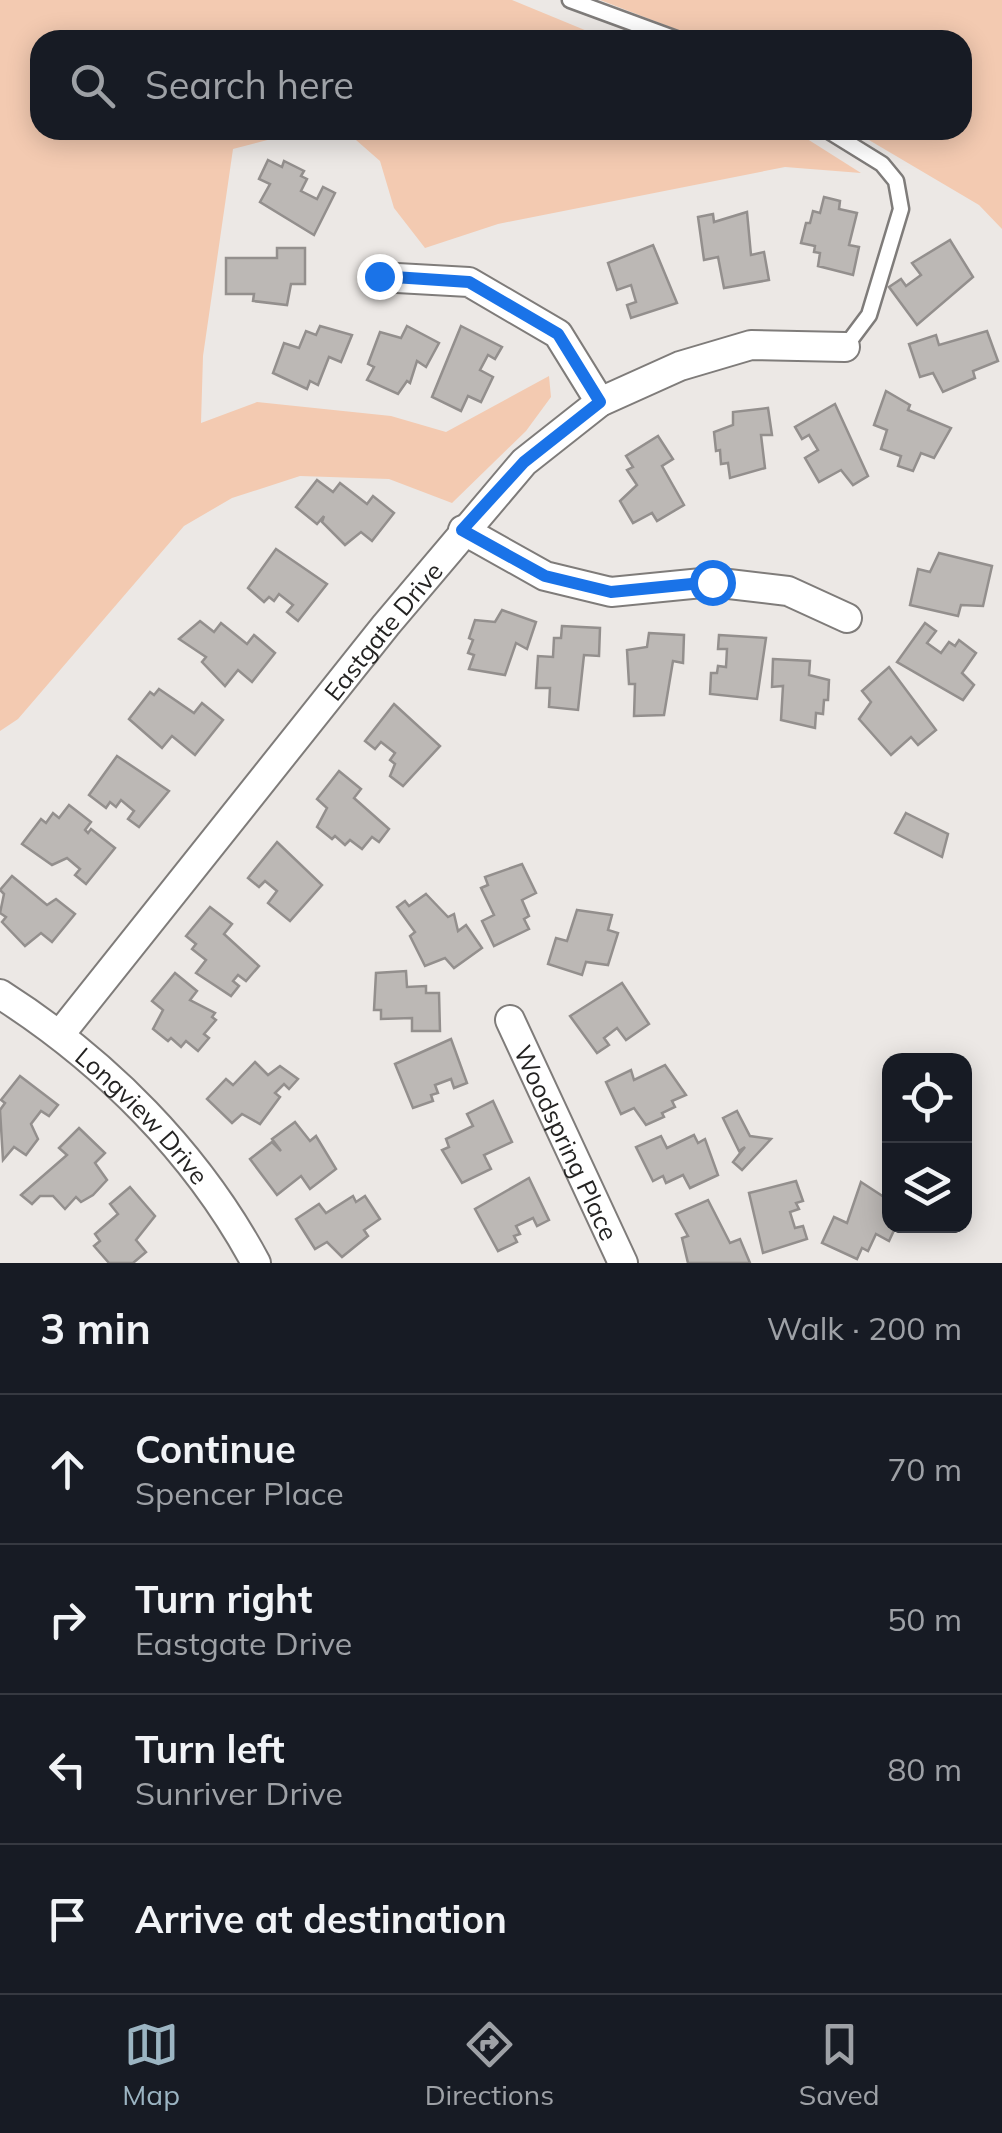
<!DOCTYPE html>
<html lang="en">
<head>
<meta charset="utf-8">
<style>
  :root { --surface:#171b24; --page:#20242c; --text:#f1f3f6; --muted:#9ea1a6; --line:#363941; --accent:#9bb4c2 }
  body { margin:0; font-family:Mulish,sans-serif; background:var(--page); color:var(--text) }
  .controls { position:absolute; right:30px; bottom:30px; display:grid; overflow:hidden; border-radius:20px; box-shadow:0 5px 25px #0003 }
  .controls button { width:90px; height:90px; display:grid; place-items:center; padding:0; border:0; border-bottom:2px solid var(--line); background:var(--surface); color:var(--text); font:50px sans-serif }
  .stop { position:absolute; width:30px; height:30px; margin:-22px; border:8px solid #1a73e8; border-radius:50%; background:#fff }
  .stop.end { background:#1a73e8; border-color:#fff; box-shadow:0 2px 10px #0008 }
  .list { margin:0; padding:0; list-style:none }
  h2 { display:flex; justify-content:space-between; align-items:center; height:130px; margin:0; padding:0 40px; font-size:42px }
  h2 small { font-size:32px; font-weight:400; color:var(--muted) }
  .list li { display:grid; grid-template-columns:65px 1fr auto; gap:30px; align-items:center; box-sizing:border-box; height:150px; padding:0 40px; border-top:2px solid var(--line) }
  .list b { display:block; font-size:38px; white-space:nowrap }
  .list p { margin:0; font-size:32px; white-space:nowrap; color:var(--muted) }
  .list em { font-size:32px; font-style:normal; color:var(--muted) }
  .icon { flex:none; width:55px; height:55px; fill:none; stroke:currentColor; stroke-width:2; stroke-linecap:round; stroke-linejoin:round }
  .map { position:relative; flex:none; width:1002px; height:1263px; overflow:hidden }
  .search { position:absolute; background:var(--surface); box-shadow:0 5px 25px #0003; left:30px; right:30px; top:30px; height:110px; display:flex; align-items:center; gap:25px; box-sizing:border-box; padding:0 35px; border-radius:30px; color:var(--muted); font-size:38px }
  .sheet { height:730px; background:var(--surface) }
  nav { display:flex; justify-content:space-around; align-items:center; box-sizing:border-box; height:140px; border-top:2px solid var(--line); background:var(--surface); font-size:28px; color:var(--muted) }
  nav a { display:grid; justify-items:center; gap:5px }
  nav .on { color:var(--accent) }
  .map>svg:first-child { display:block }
  .green { fill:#f3cab1 }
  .building { fill:#bcb8b5; stroke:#938f8d; stroke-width:2.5 }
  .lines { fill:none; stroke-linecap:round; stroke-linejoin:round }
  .service-casing { stroke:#7f7c7a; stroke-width:19 }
  .minor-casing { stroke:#7f7c7a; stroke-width:32 }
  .service { stroke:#fff; stroke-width:14 }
  .minor { stroke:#fff; stroke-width:28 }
  .route { stroke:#1a73e8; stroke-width:12 }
  .labels { text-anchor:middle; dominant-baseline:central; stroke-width:8; stroke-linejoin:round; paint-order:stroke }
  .street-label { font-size:25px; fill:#242322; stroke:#fff }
</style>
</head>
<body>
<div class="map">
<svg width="1002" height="1263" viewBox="0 0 1002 1263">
  <rect width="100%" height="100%" fill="#ece8e5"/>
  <g class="green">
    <path d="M0,0H512L609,40H40V130H306L233,149L203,356L201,423L257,402L391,416L446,432L549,376L551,397L526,431L452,503L389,479L300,476L232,498L184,526L18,719L0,731Z"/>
    <path d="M600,0H1002V229L979,205L852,130H962V40H704Z"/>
    <path d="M313,130H793L861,173L785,167L498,224L425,248L394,208L380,161L348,133Z"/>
  </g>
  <g class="building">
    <path d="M268,160L282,167L284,161L304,171L301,176L307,179L301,191L317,199L323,187L335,193L314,235L260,202L270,184L259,179Z"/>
    <path d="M824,197L840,201L839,209L857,213L849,245L859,247L853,275L818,266L820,253L814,252L815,246L801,243L806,223H810L813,211L820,213Z"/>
    <path d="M747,212L751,255L764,252L769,280L724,288L718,257L704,260L698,217L713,214L714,222Z"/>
    <path d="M950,240L973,277L917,325L889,287L901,279L906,286L921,275L912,263Z"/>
    <path d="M653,245L677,303L631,318L627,305L636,302L631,285L617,290L608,263Z"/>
    <path d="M277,248H305V284H291L287,305L253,301L254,294H226V258H277Z"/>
    <path d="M320,326L352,335L341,362L329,357L318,385L310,381L307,389L273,373L284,343L299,348L306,331L316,335Z"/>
    <path d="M407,326L439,343L426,367L417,361L410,383L407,381L398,394L367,380L374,367L368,364L380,332L401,338Z"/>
    <path d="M461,326L502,347L495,359L488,355L480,370L493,377L481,402L468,396L461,411L432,397Z"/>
    <path d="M987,331L998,361L973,371L975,378L943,392L933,373L920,377L909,344L936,335L939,345Z"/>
    <path d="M886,391L910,405L908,410L951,428L934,458L921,453L913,471L898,466L901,456L881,449L887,430L874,425Z"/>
    <path d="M835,404L868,476L853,485L841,470L819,482L805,458L818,450L809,435L802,439L795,427Z"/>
    <path d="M768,408L772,435H761L765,468L730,478L728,463L721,464L720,450L716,451L714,432L733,425V412Z"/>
    <path d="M658,436L673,459L662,466L684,505L657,521L652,513L633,523L620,501L637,485L627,470L633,467L626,456Z"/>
    <path d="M317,480L333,492L340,483L367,504L373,496L394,513L372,541L361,532L345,545L322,522L324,516L317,524L296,507Z"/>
    <path d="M276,549L327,584L298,621L287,612L293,605L279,594L274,601L269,597L264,602L248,588Z"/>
    <path d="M939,553L992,566L983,606L961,605L958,616L910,605L918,569L930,572Z"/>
    <path d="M502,610L536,622L527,649L516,643L505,675L469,669L474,655L468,653L473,640L469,638L475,620L495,622Z"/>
    <path d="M200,621L214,632L221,623L247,644L254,635L275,653L252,682L238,670L225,686L202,662L206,657L179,639Z"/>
    <path d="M925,623L936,631L927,643L941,653L949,642L955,646L959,640L976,653L962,673L974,685L963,700L897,662Z"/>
    <path d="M562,626L600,628L599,656L584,655L578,710L549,707L550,688H536L538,656L553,657L554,638H561Z"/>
    <path d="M649,633L684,635L683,663L673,661L664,715L634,716L635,684H629L627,650L647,647Z"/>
    <path d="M719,635L766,638L757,699L710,694L711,673H717L718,666L726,667L727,649H718Z"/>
    <path d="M773,659L810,661L809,675L829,680L828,700H824L823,714L816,713L815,728L781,720L783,686L772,687Z"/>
    <path d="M889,667L936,730L918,745L911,737L891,755L859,719L871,702L862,691Z"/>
    <path d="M159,689L194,713L202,703L223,720L195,755L172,736L162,748L129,719L150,692L154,695Z"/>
    <path d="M394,704L440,746L403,786L390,776L395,764L390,760L395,753L381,742L375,749L365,741Z"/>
    <path d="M117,756L169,791L139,827L128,819L134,811L121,800L116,807L110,802L106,808L89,795Z"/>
    <path d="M339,771L361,789L354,798L389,829L379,842L372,837L362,849L350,840L345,845L335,836L332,839L317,827L327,808L317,799Z"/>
    <path d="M69,805L91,822L85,830L88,833L91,829L115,848L86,884L75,875L80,869L67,858L52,865L22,844L41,819L46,823L53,813L59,818Z"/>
    <path d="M906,813L948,834L942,857L895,833Z"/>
    <path d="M277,842L322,885L290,921L268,903L277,891L265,881L259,887L248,878Z"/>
    <path d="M522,864L536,893L522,900L529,916L524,919L529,929L494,946L482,921L494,915L481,888L488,885L485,877Z"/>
    <path d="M12,876L47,905L56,899L75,914L52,942L41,933L25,946L2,922L6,917L0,913L4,894L0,890Z"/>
    <path d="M426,894L448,917L454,914L458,931L466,925L482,948L454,968L445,958L425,966L410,936L415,932L397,907L405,901L409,906Z"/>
    <path d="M210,907L232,924L224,934L259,966L246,981L238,975L233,981L239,986L231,996L196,973L206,960L192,949L196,944L186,936Z"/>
    <path d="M577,910L612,915L608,930L618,933L608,965L586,962L582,975L548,964L556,938L567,941Z"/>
    <path d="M406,971L407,987L426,986V993H439L440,1031H412V1018L381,1019V1010H374L376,973Z"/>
    <path d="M175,973L197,991L190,1000L215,1013L212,1017L216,1020L204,1034L209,1038L198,1051L186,1041L181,1047L171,1038L168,1041L153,1029L163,1010L152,1001Z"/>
    <path d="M622,983L649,1024L626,1040L617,1028L604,1038L609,1045L597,1053L570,1016Z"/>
    <path d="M451,1039L467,1083L454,1088L451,1079L435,1085L438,1093L431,1095L433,1101L413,1108L395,1064Z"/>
    <path d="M255,1062L268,1075L280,1066L298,1079L289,1089L284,1084L275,1093L280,1097L260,1124L242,1114L232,1123L207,1099L226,1079L233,1085Z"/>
    <path d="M665,1065L686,1095L672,1101L675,1107L662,1113L664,1117L646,1125L634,1108L621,1114L606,1082L631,1070L634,1080Z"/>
    <path d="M20,1076L58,1105L49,1116L41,1111L31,1124L38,1139L26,1155L14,1147L3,1160L0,1110L5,1103L1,1100Z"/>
    <path d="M493,1101L512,1142L484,1155L491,1169L462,1183L442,1150L449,1147L446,1139L473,1126L467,1114Z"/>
    <path d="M737,1111L750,1136L771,1139L742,1170L733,1162L745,1147L739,1151L723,1118Z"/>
    <path d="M295,1122L310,1141L316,1136L336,1169L310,1189L301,1176L277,1195L250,1159L272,1142L281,1151L272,1139Z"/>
    <path d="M79,1128L105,1153L95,1163L107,1180L93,1195L81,1202L76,1197L65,1209L53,1196H40L32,1204L21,1195L67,1155L59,1148Z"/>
    <path d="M694,1135L698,1143L705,1139L718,1175L690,1188L683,1175L666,1183L663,1176L653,1181L636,1147L661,1136L667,1148Z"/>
    <path d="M529,1178L549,1220L537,1226L533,1218L516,1226L520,1234L514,1236L517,1242L498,1251L475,1209Z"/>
    <path d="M796,1181L803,1201L796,1203L799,1209L790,1212L795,1228L803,1226L807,1239L763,1253L749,1193Z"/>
    <path d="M861,1182L890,1201V1226H896L889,1241L876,1234L868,1251L862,1248L857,1259L822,1243L834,1217L847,1223Z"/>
    <path d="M130,1187L155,1216L136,1240L146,1252L133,1263H109L94,1246L100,1241L95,1234L118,1214L110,1204Z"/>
    <path d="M353,1196L356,1202L365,1196L380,1219L364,1230L368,1236L342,1257L327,1242L315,1249L296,1219L319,1204L326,1213Z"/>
    <path d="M708,1200L730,1243L740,1239L750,1263H688L682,1238L688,1236L676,1214Z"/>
  </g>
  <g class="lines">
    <defs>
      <g id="service">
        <path d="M570,0L679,40"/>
        <path d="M827,130L882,164L896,181L901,209L869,315L845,347"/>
      </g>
      <g id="minor">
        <path d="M379,277L469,282L558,334L600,402"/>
        <path d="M463,530L545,576L611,592L712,582L788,591L847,618"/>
        <path id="s1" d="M0,994C105,1061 197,1153 256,1263"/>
        <path id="s2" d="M510,1020L623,1263"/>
        <path id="s3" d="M61,1033L386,625L524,462L600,402L680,366L751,345L845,347"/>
      </g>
    </defs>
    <use href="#service" class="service-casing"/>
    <use href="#minor" class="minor-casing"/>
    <use href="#service" class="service"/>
    <use href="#minor" class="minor"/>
  </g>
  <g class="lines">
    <path class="route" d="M379,276L469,282L558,334L600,402L524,462L462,530L545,576L611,592L712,582"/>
  </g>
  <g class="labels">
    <g class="street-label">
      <text stroke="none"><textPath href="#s3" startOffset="515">Eastgate Drive</textPath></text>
      <text stroke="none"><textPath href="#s1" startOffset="188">Longview Drive</textPath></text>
      <text stroke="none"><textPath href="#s2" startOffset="135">Woodspring Place</textPath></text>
    </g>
  </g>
</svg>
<div class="controls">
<button><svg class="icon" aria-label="locate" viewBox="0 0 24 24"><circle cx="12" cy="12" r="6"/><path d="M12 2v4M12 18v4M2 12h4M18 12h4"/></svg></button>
<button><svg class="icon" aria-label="layers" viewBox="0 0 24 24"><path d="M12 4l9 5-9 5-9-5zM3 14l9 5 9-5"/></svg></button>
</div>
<div class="stop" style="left:712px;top:582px"></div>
<div class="stop end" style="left:379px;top:276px"></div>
<div class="search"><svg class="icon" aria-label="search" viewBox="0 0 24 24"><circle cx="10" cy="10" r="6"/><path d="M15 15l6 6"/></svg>Search here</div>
</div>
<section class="sheet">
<h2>3 min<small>Walk · 200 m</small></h2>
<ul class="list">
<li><svg class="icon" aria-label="ahead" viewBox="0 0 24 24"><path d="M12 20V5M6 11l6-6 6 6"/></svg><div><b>Continue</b><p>Spencer Place</p></div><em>70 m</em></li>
<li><svg class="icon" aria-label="right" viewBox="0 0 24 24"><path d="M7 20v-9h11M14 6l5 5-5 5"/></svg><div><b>Turn right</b><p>Eastgate Drive</p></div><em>50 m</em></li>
<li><svg class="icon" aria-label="left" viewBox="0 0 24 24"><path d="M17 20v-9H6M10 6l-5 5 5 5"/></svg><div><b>Turn left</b><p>Sunriver Drive</p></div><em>80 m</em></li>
<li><svg class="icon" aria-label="arrive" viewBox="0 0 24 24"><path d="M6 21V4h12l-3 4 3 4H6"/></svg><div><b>Arrive at destination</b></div></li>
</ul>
</section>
<nav>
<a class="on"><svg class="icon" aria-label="map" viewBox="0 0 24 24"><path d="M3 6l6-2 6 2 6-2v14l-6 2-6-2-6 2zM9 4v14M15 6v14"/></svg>Map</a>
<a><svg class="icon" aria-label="directions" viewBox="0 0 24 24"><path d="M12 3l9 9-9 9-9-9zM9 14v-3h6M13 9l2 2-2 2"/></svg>Directions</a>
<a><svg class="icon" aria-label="saved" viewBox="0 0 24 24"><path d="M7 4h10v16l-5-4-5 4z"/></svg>Saved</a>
</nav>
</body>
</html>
